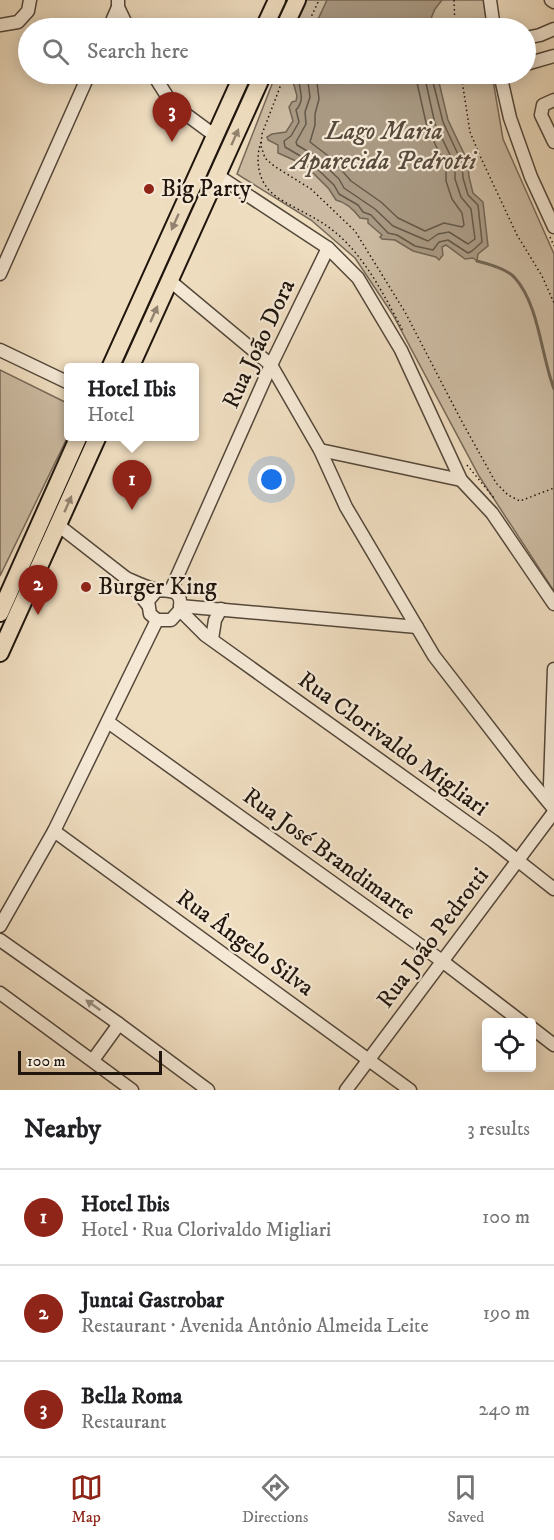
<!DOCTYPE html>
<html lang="en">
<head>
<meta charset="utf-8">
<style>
  :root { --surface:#fff; --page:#f2f2f2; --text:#202124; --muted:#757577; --line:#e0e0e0; --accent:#8f2418 }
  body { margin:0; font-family:"IM FELL DW Pica",serif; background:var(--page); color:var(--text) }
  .controls { position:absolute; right:18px; bottom:18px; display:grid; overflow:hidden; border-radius:6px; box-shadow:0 3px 15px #0003 }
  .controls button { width:54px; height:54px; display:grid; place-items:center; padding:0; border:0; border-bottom:2px solid var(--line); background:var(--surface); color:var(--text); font:30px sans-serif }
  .scale { position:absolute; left:18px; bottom:15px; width:144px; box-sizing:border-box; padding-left:6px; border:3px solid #20160e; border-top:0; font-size:16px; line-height:21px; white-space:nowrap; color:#20160e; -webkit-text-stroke:4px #f5e9d6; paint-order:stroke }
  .you { position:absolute; left:272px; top:480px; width:21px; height:21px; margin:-15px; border:4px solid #fff; border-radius:50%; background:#1a73e8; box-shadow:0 0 0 9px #1a73e833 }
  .badge { display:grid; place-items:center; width:39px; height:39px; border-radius:50%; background:var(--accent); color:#fff; font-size:20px; font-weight:700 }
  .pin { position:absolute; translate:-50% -50px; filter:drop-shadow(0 2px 3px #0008) }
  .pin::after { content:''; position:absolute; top:32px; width:21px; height:18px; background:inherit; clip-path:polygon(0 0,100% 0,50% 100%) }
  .popup { position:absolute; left:64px; top:363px; width:135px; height:78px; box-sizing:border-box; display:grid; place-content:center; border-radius:6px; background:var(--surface); filter:drop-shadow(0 2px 4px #0005); font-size:20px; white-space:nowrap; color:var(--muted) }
  .popup b { font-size:22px; color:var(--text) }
  .popup::after { content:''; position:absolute; left:50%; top:100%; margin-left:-12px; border:12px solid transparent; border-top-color:var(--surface) }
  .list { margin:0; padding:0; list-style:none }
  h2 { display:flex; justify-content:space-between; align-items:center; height:78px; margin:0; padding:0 24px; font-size:26px }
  h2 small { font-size:20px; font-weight:400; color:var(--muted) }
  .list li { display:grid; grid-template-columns:39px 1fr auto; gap:18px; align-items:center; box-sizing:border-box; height:96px; padding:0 24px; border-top:2px solid var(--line) }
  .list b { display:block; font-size:22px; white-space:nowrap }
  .list p { margin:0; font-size:20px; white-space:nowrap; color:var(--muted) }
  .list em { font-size:20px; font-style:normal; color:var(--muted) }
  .icon { flex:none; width:33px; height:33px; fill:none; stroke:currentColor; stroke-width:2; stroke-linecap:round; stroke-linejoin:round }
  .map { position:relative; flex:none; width:554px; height:1090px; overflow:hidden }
  .search { position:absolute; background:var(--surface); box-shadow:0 3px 15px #0003; left:18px; right:18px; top:18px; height:66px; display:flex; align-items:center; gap:15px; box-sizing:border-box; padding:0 21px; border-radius:33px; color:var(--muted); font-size:22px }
  .sheet { height:366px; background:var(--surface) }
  nav { display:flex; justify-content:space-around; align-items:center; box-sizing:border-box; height:84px; border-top:2px solid var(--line); background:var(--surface); font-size:16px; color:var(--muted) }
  nav a { display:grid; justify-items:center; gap:3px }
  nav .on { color:var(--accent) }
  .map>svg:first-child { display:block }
  .green { fill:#ccbba2; stroke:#766858; stroke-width:1.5 }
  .water { fill:#a99983; stroke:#726554; stroke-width:1.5 }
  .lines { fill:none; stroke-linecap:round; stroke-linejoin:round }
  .shore { stroke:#645848; stroke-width:1.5 }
  .stream { stroke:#726554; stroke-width:3 }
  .minor-casing { stroke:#54483a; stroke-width:15 }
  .major-casing { stroke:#20160e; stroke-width:20 }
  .path { stroke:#20160e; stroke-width:1.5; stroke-dasharray:1.5 3; stroke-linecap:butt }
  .minor { stroke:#f5e9d6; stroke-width:12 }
  .major { stroke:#efddc0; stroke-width:16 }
  .oneway { fill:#928370 }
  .oneway2 { fill:#958a7c }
  .poi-dot { fill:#8f2418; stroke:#f5e9d6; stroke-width:2 }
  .labels { text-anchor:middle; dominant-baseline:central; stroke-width:4.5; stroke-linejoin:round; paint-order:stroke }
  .poi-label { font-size:24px; fill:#20160e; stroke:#f5e9d6; text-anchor:start }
  .street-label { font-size:24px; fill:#20160e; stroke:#f5e9d6 }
  .water-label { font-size:26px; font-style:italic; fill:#574a3d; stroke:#f5e9d6 }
</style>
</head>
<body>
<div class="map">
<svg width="554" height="1090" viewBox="0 0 554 1090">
  <rect width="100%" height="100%" fill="#efddc0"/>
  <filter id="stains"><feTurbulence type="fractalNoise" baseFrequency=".00333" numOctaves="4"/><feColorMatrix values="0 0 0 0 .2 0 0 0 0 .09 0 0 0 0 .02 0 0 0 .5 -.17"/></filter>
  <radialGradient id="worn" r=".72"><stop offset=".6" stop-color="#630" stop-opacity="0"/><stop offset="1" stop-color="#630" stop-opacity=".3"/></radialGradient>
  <g class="green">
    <path d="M305,0H484L487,28H294Z"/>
    <path d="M276,74H492L503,139L554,254V591L479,476L393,315L355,258L311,220L237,174Z"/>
    <path d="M0,370L69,404V434L0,576Z"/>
  </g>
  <g class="water">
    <path d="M327,0H442L435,9L427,28H314Z"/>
    <path d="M294,74H437L448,120L468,162L469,177L473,193L483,202L488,246L478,254L477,261L473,258L465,259L446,245L442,247L443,255L439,260L436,257L413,251L395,240L382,239L380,237L382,235L368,223V219L360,218C354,210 345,202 336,200L329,189L305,165L278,153V145L268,140L267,137L272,134L286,132L293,121L289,107L292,102L296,101L297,96L292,78Z"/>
  </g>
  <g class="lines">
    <g class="shore">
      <path d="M299,74C297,88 307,98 296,110L299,122L291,136L284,141L285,147L309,161L334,185L339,194L358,205L363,212L371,215L388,233L397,235L415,246L433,250L439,242L448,240L468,253L472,251L482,242L478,205L468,195L463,178L462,163L443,122L431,74"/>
      <path d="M307,74L310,97L305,112L306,124L296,142L297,145L314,155L339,179L344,188L375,209L393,226L428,241L438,234L449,232L468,244L475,239L471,209L461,197L455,179V165L435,124L424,74"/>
      <path d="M316,74L319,99L315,114V125L310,142L331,158L351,181L381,202L398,218L425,231L444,223L462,227L464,225L462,213L452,199L446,181V167L427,127L415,74"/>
    </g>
    <path class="stream" d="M477,261C489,264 508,269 515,278C539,305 541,355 554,389"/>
    <defs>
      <g id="minor">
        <path d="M118,0V7L128,28"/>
        <path d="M490,0L494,28"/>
        <path d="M551,0L554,2"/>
        <path d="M0,25L18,22L28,11L30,0"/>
        <path d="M109,28L118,7"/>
        <path d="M526,38L540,35L554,29"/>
        <path d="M526,64L554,56"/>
        <path d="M153,74L172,104L214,135"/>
        <path d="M500,74L510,118L531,177L554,227"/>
        <path d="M554,100L543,105L541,115L554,142"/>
        <path d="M217,175L328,248L358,278L401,350L461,480L492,513L554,604"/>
        <path d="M0,274L89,74"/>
        <path d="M169,280L271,365L320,450L346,507L434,656L526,775L554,809"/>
        <path d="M0,350L69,383"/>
        <path d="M320,450L461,480"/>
        <path d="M58,525L126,578L148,605"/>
        <path d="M126,578C135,582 145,587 154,589C168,593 183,586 180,610L171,620H157L150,614L148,601L157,590"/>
        <path d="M171,590L271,365L328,248"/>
        <path d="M180,606L417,627"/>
        <path d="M180,610L205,635L493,841L554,889"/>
        <path d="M212,639L215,620L221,609"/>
        <path d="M554,669L550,785L554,805"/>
        <path d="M108,722L442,961L523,1023"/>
        <path d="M54,831L410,1090"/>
        <path d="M0,926L54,831L157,620"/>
        <path d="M0,940L119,1024L208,1090"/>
        <path d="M0,993L132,1090"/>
        <path d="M532,1028L554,1045"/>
        <path d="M93,1060L119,1024"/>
        <path d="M346,1090L554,812"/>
      </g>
      <g id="major">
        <path d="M264,28L277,0"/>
        <path d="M284,28L297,0"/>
        <path d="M110,368L243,74"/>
        <path d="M130,368L263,74"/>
        <path d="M0,613L79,436"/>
        <path d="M0,653L98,436"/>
      </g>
    </defs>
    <use href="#minor" class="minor-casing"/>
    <use href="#major" class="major-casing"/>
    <g class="path">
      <path d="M454,0L455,28"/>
      <path d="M306,28L319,0"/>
      <path d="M285,74L262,134L261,146L265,158L274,166L311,189L355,231L405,312L461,420L496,483L508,495L520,501L554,488"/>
      <path d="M461,74L470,132L481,158L517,235L542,276L554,303"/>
      <path d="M261,142C255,159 258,181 272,193C284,204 310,214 324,224C361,248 383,293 403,331"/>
      <path d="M550,237L554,246"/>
      <path d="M467,465L494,498"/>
    </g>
    <use href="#minor" class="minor"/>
    <use href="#major" class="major"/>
  </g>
  <defs><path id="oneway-solid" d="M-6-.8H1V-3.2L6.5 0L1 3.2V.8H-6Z" transform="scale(1.5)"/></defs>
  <g class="oneway">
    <use href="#oneway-solid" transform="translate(235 137) rotate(-66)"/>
    <use href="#oneway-solid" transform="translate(175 222) rotate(114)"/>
    <use href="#oneway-solid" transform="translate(154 314) rotate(-66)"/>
    <use href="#oneway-solid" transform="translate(68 504) rotate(-66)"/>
  </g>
  <use class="oneway2" href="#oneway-solid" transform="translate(93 1005) rotate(-145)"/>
  <g class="poi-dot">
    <circle cx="149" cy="189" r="6"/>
    <circle cx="86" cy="587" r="6"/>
  </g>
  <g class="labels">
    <g class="poi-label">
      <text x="161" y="189">Big Party</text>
      <text x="98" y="587">Burger King</text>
    </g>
    <g class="street-label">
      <text transform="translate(259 344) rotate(-65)">Rua João Dora</text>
      <text transform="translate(393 744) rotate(36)">Rua Clorivaldo Migliari</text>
      <text transform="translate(329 854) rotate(36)">Rua José Brandimarte</text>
      <text transform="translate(433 938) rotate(-53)">Rua João Pedrotti</text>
      <text transform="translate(245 943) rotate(36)">Rua Ângelo Silva</text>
    </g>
    <g class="water-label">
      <text x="384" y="131">Lago Maria<tspan x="384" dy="30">Aparecida Pedrotti</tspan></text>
    </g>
  </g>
  <rect width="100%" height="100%" filter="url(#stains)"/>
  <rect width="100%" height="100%" fill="url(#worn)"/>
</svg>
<div class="controls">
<button><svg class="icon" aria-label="locate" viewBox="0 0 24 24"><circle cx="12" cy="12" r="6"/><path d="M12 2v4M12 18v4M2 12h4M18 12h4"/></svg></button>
</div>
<div class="scale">100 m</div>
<div class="you"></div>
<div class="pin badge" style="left:132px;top:510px">1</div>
<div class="popup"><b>Hotel Ibis</b>Hotel</div>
<div class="pin badge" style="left:38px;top:615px">2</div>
<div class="pin badge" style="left:172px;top:142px">3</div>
<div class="search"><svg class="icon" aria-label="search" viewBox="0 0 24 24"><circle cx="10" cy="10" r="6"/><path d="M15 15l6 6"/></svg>Search here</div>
</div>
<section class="sheet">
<h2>Nearby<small>3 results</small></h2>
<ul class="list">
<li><span class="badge">1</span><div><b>Hotel Ibis</b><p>Hotel · Rua Clorivaldo Migliari</p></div><em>100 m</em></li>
<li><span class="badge">2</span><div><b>Juntai Gastrobar</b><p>Restaurant · Avenida Antônio Almeida Leite</p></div><em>190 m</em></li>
<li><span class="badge">3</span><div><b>Bella Roma</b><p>Restaurant</p></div><em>240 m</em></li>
</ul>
</section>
<nav>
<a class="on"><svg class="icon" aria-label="map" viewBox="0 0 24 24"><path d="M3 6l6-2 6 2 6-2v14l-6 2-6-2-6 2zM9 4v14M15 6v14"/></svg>Map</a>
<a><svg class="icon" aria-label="directions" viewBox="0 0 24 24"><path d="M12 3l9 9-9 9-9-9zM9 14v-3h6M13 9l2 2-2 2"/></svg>Directions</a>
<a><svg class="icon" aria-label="saved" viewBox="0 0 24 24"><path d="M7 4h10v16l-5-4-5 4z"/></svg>Saved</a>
</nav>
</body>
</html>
